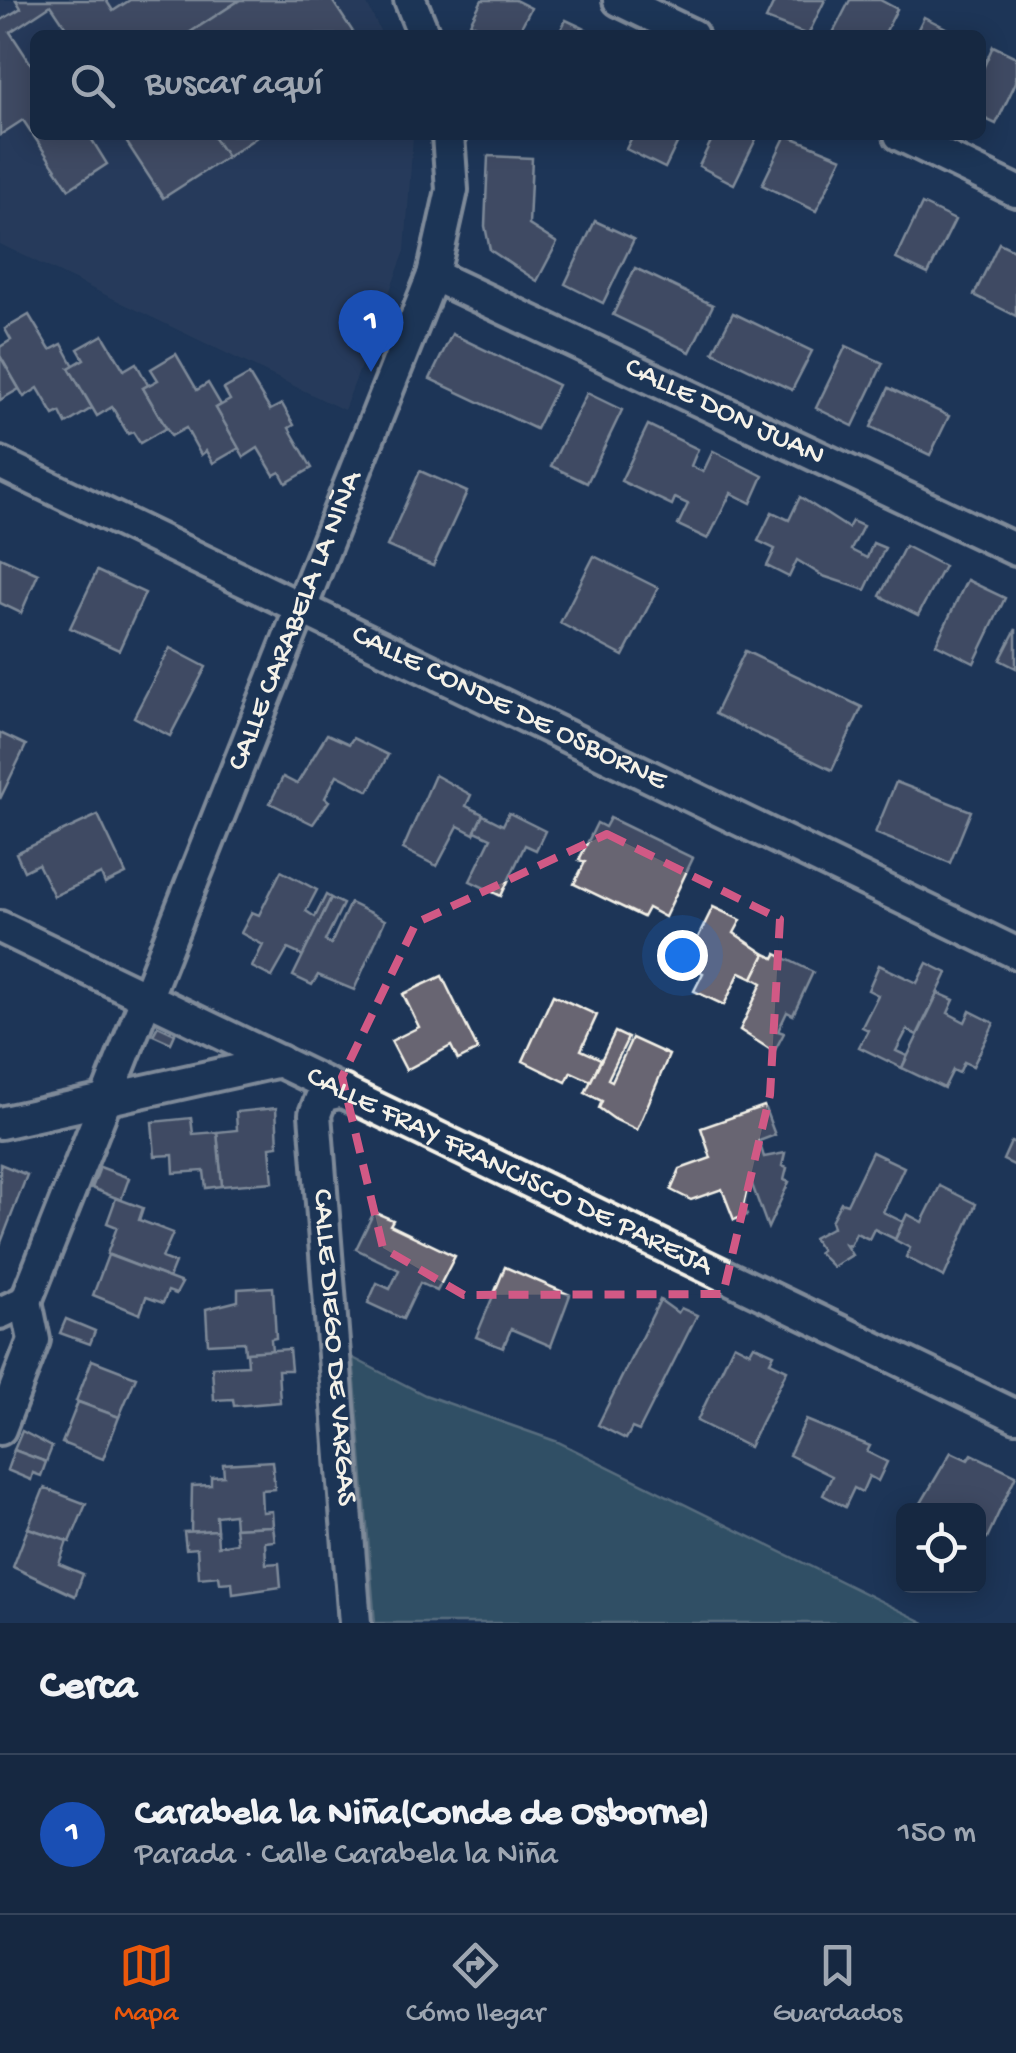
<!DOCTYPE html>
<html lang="es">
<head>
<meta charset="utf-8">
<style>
  :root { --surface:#162841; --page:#1f3048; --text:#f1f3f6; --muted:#9ea6b1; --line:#35445a; --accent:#ea580c }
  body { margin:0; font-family:"Gochi Hand",sans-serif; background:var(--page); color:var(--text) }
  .controls { position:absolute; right:30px; bottom:30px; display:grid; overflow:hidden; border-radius:15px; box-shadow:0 5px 25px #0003 }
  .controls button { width:90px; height:90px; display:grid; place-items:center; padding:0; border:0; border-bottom:2px solid var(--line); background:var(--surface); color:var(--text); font:50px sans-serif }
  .you { position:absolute; left:682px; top:955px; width:35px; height:35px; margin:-25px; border:8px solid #fff; border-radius:50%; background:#1a73e8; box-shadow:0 0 0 15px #1a73e833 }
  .badge { display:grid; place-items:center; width:65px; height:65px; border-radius:50%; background:var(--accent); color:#fff; font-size:32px; font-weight:700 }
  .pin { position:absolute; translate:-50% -82px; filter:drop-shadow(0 2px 5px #0008) }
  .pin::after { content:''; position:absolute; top:52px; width:35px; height:30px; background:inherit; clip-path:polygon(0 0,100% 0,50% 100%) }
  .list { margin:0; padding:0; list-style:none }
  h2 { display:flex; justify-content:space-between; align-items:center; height:130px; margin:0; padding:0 40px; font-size:42px }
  h2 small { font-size:32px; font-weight:400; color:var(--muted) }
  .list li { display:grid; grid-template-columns:65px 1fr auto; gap:30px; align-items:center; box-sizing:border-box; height:160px; padding:0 40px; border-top:2px solid var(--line) }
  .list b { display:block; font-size:38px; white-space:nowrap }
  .list p { margin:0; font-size:32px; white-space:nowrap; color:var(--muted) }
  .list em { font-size:32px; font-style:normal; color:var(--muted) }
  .icon { flex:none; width:55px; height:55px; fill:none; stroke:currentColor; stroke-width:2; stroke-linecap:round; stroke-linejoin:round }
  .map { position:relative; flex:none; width:1016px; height:1623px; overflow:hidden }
  .search { position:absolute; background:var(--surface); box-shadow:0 5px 25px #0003; left:30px; right:30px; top:30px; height:110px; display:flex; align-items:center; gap:25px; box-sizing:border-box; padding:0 35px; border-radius:15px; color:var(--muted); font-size:38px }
  .sheet { height:290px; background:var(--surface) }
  nav { display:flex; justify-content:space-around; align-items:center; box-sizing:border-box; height:140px; border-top:2px solid var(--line); background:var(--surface); font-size:28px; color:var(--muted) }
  nav a { display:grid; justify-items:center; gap:5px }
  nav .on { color:var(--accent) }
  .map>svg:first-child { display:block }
  .built { fill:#33435f }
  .green { fill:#477074; stroke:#9eb0ae; stroke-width:2.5 }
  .building { fill:#676572; stroke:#f4f1e8; stroke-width:2.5 }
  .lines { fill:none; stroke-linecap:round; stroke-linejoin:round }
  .street-casing { stroke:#f4f1e8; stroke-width:38 }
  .street { stroke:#1d3557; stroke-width:30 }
  .marked { fill:none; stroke:#d15985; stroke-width:8; stroke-dasharray:20 12; stroke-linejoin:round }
  .labels { text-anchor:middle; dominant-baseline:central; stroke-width:10; stroke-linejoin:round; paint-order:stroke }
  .street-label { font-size:30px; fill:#f4f1e8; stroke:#1d3557 }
</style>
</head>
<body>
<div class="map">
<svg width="1016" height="1623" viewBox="0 0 1016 1623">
  <rect width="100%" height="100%" fill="#1d3557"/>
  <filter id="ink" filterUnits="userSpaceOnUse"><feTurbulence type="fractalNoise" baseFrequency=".01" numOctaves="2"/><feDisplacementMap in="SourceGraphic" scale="20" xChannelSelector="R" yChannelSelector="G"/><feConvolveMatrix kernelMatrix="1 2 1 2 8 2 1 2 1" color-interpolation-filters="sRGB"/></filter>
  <g filter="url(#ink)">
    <path class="built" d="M0,0H365L382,35H35V135H413L405,251L344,410L0,244Z"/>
    <path class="green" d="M353,1358L425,1395L558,1442L925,1623H375Z"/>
    <g class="building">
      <path d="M16,0H106L113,11L130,0H240L186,35H71L51,5L10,32L35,70V135H89L107,164L69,189L23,120L0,135V21L21,8Z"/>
      <path d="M240,0H332L355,35H186Z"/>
      <path d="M482,0H515L531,8L517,35H495L470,23Z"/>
      <path d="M775,0H825L808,35L766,19Z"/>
      <path d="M850,0H880L897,9L884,35H832Z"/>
      <path d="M924,17L958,34V35H915Z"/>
      <path d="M566,20L598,35H558Z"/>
      <path d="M993,46L1016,57V82L996,124L981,117V73Z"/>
      <path d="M122,135H212L227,157L163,198Z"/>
      <path d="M212,135H260L227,157Z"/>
      <path d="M633,135H681L665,168L626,149Z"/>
      <path d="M714,135H758L734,184L699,166Z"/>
      <path d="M786,135L842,158L816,211L762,185Z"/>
      <path d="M488,156L532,158L529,225L557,243L537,281L490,250L485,226Z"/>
      <path d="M922,204L955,220L928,274L896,259Z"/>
      <path d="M595,221L634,239L603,303L565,284Z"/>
      <path d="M999,243L1016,251V316L974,295Z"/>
      <path d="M635,268L713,305L690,352L613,315Z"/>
      <path d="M733,313L812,351L792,390L713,352Z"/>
      <path d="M29,315L50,350L62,344L74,366L69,368L92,408L66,424L60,412L54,415L38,388L24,397L0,356V347L11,340L5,329Z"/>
      <path d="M452,334L558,385L536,429L430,379Z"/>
      <path d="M103,335L124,370L136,363L148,385L143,388L166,428L140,443L133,432L128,434L112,407L97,416L69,368L84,359L78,349Z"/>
      <path d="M846,346L883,363L853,426L816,408Z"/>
      <path d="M176,354L197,390L208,383L221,405L216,408L239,448L213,463L206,451L201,455L186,428L171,436L143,388L158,380L151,369Z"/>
      <path d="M0,356L19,389L0,400Z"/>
      <path d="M249,375L270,410L282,404L294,425L289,428L312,468L286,483L280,472L274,475L258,448L244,457L216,408L230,400L224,389Z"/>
      <path d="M889,388L949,416L930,455L871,427Z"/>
      <path d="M587,393L622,410L587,483L551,466Z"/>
      <path d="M648,425L698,449L691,466L703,472L713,451L763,476L751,503L731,493L708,539L678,525L688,504L675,498L672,505L621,481Z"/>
      <path d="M420,471L467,492L433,566L387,546Z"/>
      <path d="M800,497L848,528L852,521L863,526L851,550L867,558L873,543L885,548L865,590L823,576L797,560L789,577L767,566L775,549L758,541L772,512L789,520Z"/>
      <path d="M905,546L944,566L918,615L880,596Z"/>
      <path d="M594,556L658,588L623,656L560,623Z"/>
      <path d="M0,557L38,574L21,613L0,603Z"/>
      <path d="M97,571L145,593L119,650L70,628Z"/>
      <path d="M967,580L1005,598L974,663L936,644Z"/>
      <path d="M1016,629V668L1000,660Z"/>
      <path d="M170,648L206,667L170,736L134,717Z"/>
      <path d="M745,651L862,707L832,770L715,714Z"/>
      <path d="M0,733L26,745L0,799Z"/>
      <path d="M327,734L349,744L353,738L388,755L369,791L337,775L325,798L329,801L313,824L270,803L283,777L297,784Z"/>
      <path d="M435,775L471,795L466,806L483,814L474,834L458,826L437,866L403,849Z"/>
      <path d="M896,782L971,811L950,863L875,833Z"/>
      <path d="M509,813L545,831L536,850L525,845L501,896L470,881L491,838L475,831L483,815L503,825Z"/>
      <path d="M98,815L126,874L105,884L101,874L54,896L38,864L24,871L16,853Z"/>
      <path d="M610,818L693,858L665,917L648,908L643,917L574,884L585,862L579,860L597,823L605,827Z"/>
      <path d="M281,871L317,890L306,911L315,917L326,895L331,898L303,956L288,949L272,977L252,967L263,945L241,933L252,912L259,915Z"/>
      <path d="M331,898L343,904L325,941L331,944L350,903L385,920L354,990L318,975L312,985L293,976Z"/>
      <path d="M713,907L741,920L734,933L765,954L753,978L740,972L724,1005L694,991L703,973L685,964Z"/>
      <path d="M765,954L774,958L776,954L813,972L793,1015L787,1012L778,1031L784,1033L774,1052L740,1030L762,983L753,978Z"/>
      <path d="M927,963L947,973L917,1035L907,1030L896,1051L907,1056L902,1068L859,1047L868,1030L862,1027L878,995L868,990L879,965L917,983Z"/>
      <path d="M442,976L478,1050L458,1060L451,1046L406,1070L391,1041L419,1027L403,994Z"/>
      <path d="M938,993L954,1000L948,1013L965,1022L970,1011L994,1023L973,1066L964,1062L959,1073L953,1070L944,1088L902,1068Z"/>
      <path d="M553,995L597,1015L581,1050L601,1059L591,1081L571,1072L566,1082L523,1061Z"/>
      <path d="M158,1026L175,1034L171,1043L153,1035Z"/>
      <path d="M615,1032L628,1038L608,1079L612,1081L632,1038L669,1055L637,1130L614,1119L599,1108L602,1101L585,1093Z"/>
      <path d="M764,1106L775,1135L759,1141L764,1157L785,1153L782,1166L787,1168L784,1180L789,1182L768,1228L750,1179L744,1205L747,1215L734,1220L722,1189L691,1200L671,1190L680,1169L711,1158L701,1128Z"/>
      <path d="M276,1108L278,1146L270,1147L273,1182L222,1186L217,1132L237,1130L236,1112Z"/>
      <path d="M191,1118L193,1134L217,1132L222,1186L206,1188L204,1171L174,1173L173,1155L155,1156L152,1122Z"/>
      <path d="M1011,1142L1016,1144V1166L1003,1160Z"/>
      <path d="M872,1152L904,1167L883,1212L903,1222L895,1239L874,1229L869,1239L856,1233L850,1246L845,1244L852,1255L833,1267L818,1252L821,1250L813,1238L833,1227L831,1221L841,1202L847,1204Z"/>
      <path d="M0,1164L27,1175L0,1245Z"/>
      <path d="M100,1167L129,1178L121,1200L92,1188Z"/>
      <path d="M940,1186L976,1204L944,1277L906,1257L910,1248L895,1240L907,1214L922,1222Z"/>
      <path d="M116,1198L143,1208L139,1220L173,1233L162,1258L175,1263L169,1278L107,1254L117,1227L107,1223Z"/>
      <path d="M374,1212L393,1220L390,1225L455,1256L437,1291L420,1283L403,1319L368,1303L377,1283L390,1289L399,1270L356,1249Z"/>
      <path d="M108,1255L169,1278L182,1283L176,1294L168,1291L163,1303L146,1297L140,1314L93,1295Z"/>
      <path d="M505,1267L570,1295L551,1346L511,1329L503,1348L476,1337Z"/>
      <path d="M273,1287L276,1338L271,1339L272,1351L245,1353L244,1342L208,1344L206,1309L238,1301V1289Z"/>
      <path d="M660,1300L678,1313L681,1308L697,1315L639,1431L632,1428L626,1439L598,1425Z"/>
      <path d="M66,1319L95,1331L90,1344L60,1333Z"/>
      <path d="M734,1344L750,1352L754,1345L774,1354L770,1362L787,1370L749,1447L697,1421Z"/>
      <path d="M289,1349L291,1370H278L280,1402L234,1406L233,1399L214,1400L212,1367L248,1365L247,1352Z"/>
      <path d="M92,1360L136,1377L119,1417L76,1401Z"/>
      <path d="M78,1402L119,1417L103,1459L62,1443Z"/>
      <path d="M806,1420L870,1446L867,1452L887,1462L878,1481L869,1476L862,1492L854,1488L845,1507L823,1495L832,1476L789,1455Z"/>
      <path d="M22,1431L52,1447L46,1462L14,1450Z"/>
      <path d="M14,1450L46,1462L41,1476L33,1473L31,1480L7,1470Z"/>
      <path d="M951,1452L968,1460L972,1454L1016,1475L987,1538L978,1534V1510H917Z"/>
      <path d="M272,1461L275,1489L261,1490L262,1512L272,1511L273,1526L235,1528L234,1514L216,1516L217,1530L191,1532L192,1486L211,1485V1477L224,1476L223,1464Z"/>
      <path d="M44,1488L86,1504L70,1542L28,1528Z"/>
      <path d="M273,1526L275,1541L265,1542L266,1564L279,1563L281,1587L233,1594L232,1582L220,1583L219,1576L199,1578L197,1548L186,1549L184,1532L217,1530L218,1546L237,1543L235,1528Z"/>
      <path d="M28,1528L67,1541L59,1564L83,1574L75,1596L13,1567Z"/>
    </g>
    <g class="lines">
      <defs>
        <g id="street">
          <path d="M410,0L424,35"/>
          <path d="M619,0L692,35"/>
          <path d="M900,135L1016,191"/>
          <path id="s1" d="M433,275L1016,550"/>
          <path id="s2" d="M0,463L1016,953"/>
          <path id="s3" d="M0,927L1016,1416"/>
          <path id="s4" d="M343,1091L322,1096L315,1114L355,1623"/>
          <path d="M0,1123L280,1061"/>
          <path id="s5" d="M0,1313L26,1301L433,275L452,190L448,135"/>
          <path d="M0,1429L34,1340L26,1301"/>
        </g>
      </defs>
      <use href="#street" class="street-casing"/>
      <use href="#street" class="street"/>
    </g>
  </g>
  <path d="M0 0H1016V1623H0ZM607,834L780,919L770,1095L723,1294L464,1295L383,1248L342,1077L416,923Z" fill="#1d3557" fill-opacity=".55" fill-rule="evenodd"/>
  <path class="marked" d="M607,834L780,919L770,1095L723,1294L464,1295L383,1248L342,1077L416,923Z"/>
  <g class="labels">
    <g class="street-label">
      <text stroke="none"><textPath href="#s1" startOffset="322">CALLE DON JUAN</textPath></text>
      <text stroke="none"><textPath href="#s5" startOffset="760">CALLE CARABELA LA NIÑA</textPath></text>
      <text stroke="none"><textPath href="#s2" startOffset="565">CALLE CONDE DE OSBORNE</textPath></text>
      <text stroke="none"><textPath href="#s3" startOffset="565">CALLE FRAY FRANCISCO DE PAREJA</textPath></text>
      <text stroke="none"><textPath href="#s4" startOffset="275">CALLE DIEGO DE VARGAS</textPath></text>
    </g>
  </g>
</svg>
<div class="controls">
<button><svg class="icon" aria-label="locate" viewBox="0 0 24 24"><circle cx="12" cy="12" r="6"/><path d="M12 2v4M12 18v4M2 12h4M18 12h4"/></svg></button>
</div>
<div class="you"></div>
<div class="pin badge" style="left:371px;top:372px;background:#1a4fb4">1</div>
<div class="search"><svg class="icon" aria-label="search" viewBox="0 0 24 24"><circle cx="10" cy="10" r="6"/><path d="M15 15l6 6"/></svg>Buscar aquí</div>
</div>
<section class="sheet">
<h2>Cerca<small></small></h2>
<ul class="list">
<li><span class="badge" style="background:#1a4fb4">1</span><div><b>Carabela la Niña(Conde de Osborne)</b><p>Parada · Calle Carabela la Niña</p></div><em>150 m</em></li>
</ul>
</section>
<nav>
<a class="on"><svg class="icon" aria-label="map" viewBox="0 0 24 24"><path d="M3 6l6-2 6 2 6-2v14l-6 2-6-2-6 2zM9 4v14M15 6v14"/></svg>Mapa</a>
<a><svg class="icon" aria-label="directions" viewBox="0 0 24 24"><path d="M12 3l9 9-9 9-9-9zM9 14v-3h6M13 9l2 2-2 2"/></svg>Cómo llegar</a>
<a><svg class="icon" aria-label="saved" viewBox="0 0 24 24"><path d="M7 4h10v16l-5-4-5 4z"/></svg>Guardados</a>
</nav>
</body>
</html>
